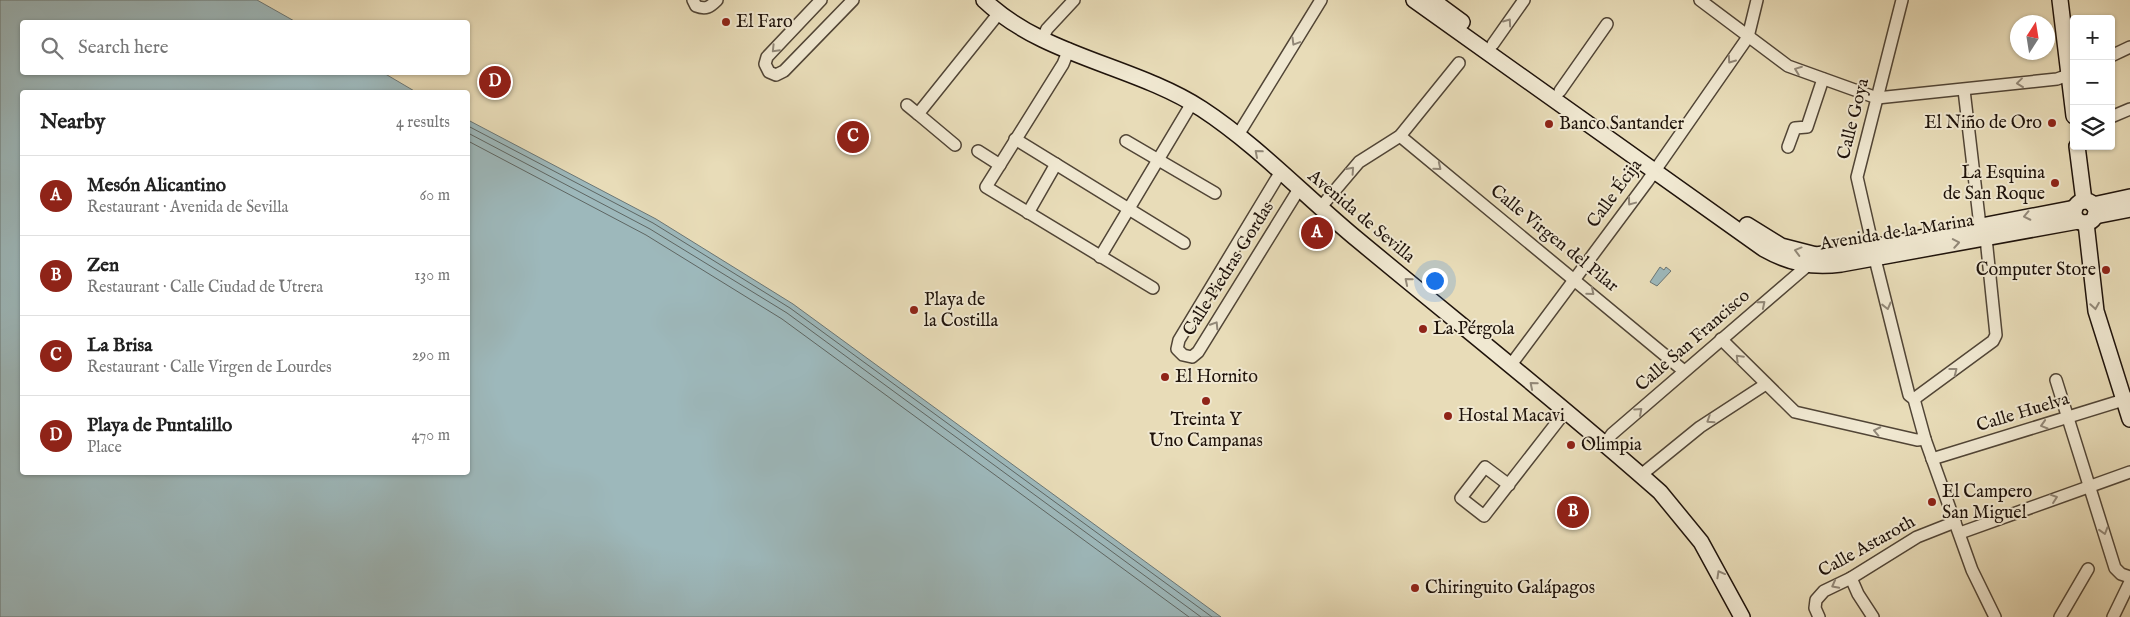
<!DOCTYPE html>
<html lang="en">
<head>
<meta charset="utf-8">
<style>
  :root { --surface:#fff; --page:#f2f2f2; --text:#222; --muted:#767676; --line:#e0e0e0; --accent:#8f2418 }
  body { margin:0; font-family:"IM FELL English",serif; background:var(--page); color:var(--text) }
  .controls { position:absolute; right:15px; top:15px; display:grid; overflow:hidden; border-radius:5px; box-shadow:0 1px 4px #0004 }
  .controls button { width:45px; height:45px; display:grid; place-items:center; padding:0; border:0; border-bottom:1px solid var(--line); background:var(--surface); color:var(--text); font:25px sans-serif }
  .compass { position:absolute; left:2010px; top:15px; width:45px; height:45px; border-radius:50%; background:var(--surface); box-shadow:0 1px 4px #0004; rotate:12deg }
  .you { position:absolute; left:1434px; top:280px; width:18px; height:18px; margin:-12px; border:4px solid #fff; border-radius:50%; background:#1a73e8; box-shadow:0 0 0 8px #1a73e833 }
  .badge { display:grid; place-items:center; width:32px; height:32px; border-radius:50%; background:var(--accent); color:#fff; font-size:16px; font-weight:700 }
  .pin { position:absolute; translate:-50% -50%; border:2px solid #fff; box-shadow:0 1px 5px #0006 }
  .list { margin:0; padding:0; list-style:none }
  h2 { display:flex; justify-content:space-between; align-items:center; height:65px; margin:0; padding:0 20px; font-size:21px }
  h2 small { font-size:16px; font-weight:400; color:var(--muted) }
  .list li { display:grid; grid-template-columns:32px 1fr auto; gap:15px; align-items:center; box-sizing:border-box; height:80px; padding:0 20px; border-top:1px solid var(--line) }
  .list b { display:block; font-size:19px; white-space:nowrap }
  .list p { margin:0; font-size:16px; white-space:nowrap; color:var(--muted) }
  .list em { font-size:16px; font-style:normal; color:var(--muted) }
  .icon { flex:none; width:28px; height:28px; fill:none; stroke:currentColor; stroke-width:2; stroke-linecap:round; stroke-linejoin:round }
  .map { position:relative; flex:none; width:2130px; height:617px; overflow:hidden }
  .search { position:absolute; background:var(--surface); box-shadow:0 1px 4px #0004; left:20px; top:20px; width:450px; height:55px; display:flex; align-items:center; gap:12px; box-sizing:border-box; padding:0 18px; border-radius:5px; color:var(--muted); font-size:19px }
  .panel { position:absolute; background:var(--surface); box-shadow:0 1px 4px #0004; left:20px; top:90px; width:450px; height:385px; border-radius:5px }
  .map>svg:first-child { display:block }
  .water { fill:#9db8bb; stroke:#6b7675 }
  .lines { fill:none; stroke-linecap:round; stroke-linejoin:round }
  .shore { stroke:#5e6663; stroke-width:1 }
  .street-casing { stroke:#514536; stroke-width:14 }
  .secondary-casing { stroke:#1f130b; stroke-width:18 }
  .street { stroke:#f0e8d1; stroke-width:11 }
  .secondary { stroke:#f0e8d1; stroke-width:15 }
  .oneway { stroke:#928878 }
  .poi-dot { fill:#8f2418; stroke:#f0e8d1; stroke-width:2 }
  .labels { text-anchor:middle; dominant-baseline:central; stroke-width:4; stroke-linejoin:round; paint-order:stroke }
  .poi-label { font-size:18px; fill:#1f130b; stroke:#f0e8d1; text-anchor:start }
  .street-label { font-size:18px; fill:#1f130b; stroke:#f0e8d1 }
</style>
</head>
<body>
<div class="map">
<svg width="2130" height="617" viewBox="0 0 2130 617">
  <rect width="100%" height="100%" fill="#e8dcb8"/>
  <filter id="stains"><feTurbulence type="fractalNoise" baseFrequency=".004" numOctaves="4"/><feColorMatrix values="0 0 0 0 .2 0 0 0 0 .09 0 0 0 0 .02 0 0 0 .5 -.17"/></filter>
  <radialGradient id="worn" r=".72"><stop offset=".6" stop-color="#630" stop-opacity="0"/><stop offset="1" stop-color="#630" stop-opacity=".3"/></radialGradient>
  <g class="water">
    <path d="M0,0H257L296,22H22V72H382L416,92H22V472H468V120L656,219L793,304L1221,617H0Z"/>
    <path d="M1660,267L1664,270L1666,267L1671,271L1657,286L1650,282Z"/>
  </g>
  <g class="lines">
    <g class="shore">
      <path d="M468,126L653,223L790,308L1212,617"/>
      <path d="M468,133L650,229L787,313L1201,617"/>
      <path d="M468,141L646,235L782,319L1189,617"/>
    </g>
    <defs>
      <g id="street">
        <path d="M693,0L696,6C706,10 710,7 717,0"/>
        <path d="M821,0L767,57L765,64L769,72L776,75L784,71L853,0"/>
        <path d="M1700,0L1788,66L1877,98L2057,79L2074,73"/>
        <path d="M1042,39L1047,29L1074,0"/>
        <path d="M1493,44L1524,0"/>
        <path d="M1069,49L1063,64L986,187L1153,288"/>
        <path d="M2111,56L2130,47"/>
        <path d="M1964,90L1980,226"/>
        <path d="M1560,91L1607,24"/>
        <path d="M907,105L918,114"/>
        <path d="M2111,117L2130,109"/>
        <path d="M1238,135L1321,0"/>
        <path d="M1400,136L1684,371"/>
        <path d="M1015,139L1184,243"/>
        <path d="M1126,141L1215,193"/>
        <path d="M955,145L918,114L999,13"/>
        <path d="M1788,147L1795,128L1807,127L1823,79"/>
        <path d="M978,151L1000,165"/>
        <path d="M1280,173L1179,340L1177,349L1183,355L1192,357L1198,352L1299,189"/>
        <path d="M1320,208L1359,162L1400,136L1459,63"/>
        <path d="M1028,213L1056,164"/>
        <path d="M1873,247L1857,177L1902,0"/>
        <path d="M1100,257L1192,103"/>
        <path d="M1875,259L1909,395L1914,399L1925,439L1972,570L1995,617"/>
        <path d="M1721,339L1795,412L1917,440L1925,439"/>
        <path d="M1510,366L1647,182L1748,37L1757,0"/>
        <path d="M2056,380L2115,568L2121,574L2130,577"/>
        <path d="M1914,399L1993,341L1996,335L1986,238"/>
        <path d="M1604,445L1612,434L1807,266"/>
        <path d="M1932,459L2130,398"/>
        <path d="M1641,475L1700,427L1766,384"/>
        <path d="M1509,485L1485,467L1461,498L1484,516L1565,412"/>
        <path d="M1960,533L2130,472"/>
        <path d="M1851,578L1858,594L1873,617"/>
        <path d="M1819,617L1815,608L1816,600L1824,591L1851,578L1917,537L1955,522"/>
        <path d="M2060,617L2088,569"/>
        <path d="M2113,617L2130,582"/>
      </g>
      <g id="secondary">
        <path d="M984,0C1044,57 1134,65 1202,109C1257,145 1307,198 1358,240C1459,324 1562,405 1660,492L1701,542L1742,617"/>
        <path d="M1414,0L1764,249C1789,263 1812,268 1841,264L2078,221"/>
        <path d="M1432,0L1462,22"/>
        <path d="M2060,0L2074,116"/>
        <path d="M2077,146L2084,201"/>
        <circle cx="2085" cy="212" r="11"/>
        <path d="M2093,205L2130,197"/>
        <path d="M2095,216L2130,209"/>
        <path d="M2086,223L2096,311L2130,419"/>
        <path d="M1747,225L1781,246L1816,255L1873,247L2075,208"/>
      </g>
    </defs>
    <use href="#street" class="street-casing"/>
    <use href="#secondary" class="secondary-casing"/>
    <use href="#street" class="street"/>
    <use href="#secondary" class="secondary"/>
  </g>
  <defs><path id="oneway-chevron" d="M-2-3.5L2.5 0L-2 3.5" fill="none" stroke-width="1.6" stroke-linecap="round" stroke-linejoin="round" transform="scale(1.25)"/></defs>
  <g class="oneway">
    <use href="#oneway-chevron" transform="translate(1508 22) rotate(-55)"/>
    <use href="#oneway-chevron" transform="translate(1295 42) rotate(121)"/>
    <use href="#oneway-chevron" transform="translate(775 49) rotate(134)"/>
    <use href="#oneway-chevron" transform="translate(1731 60) rotate(125)"/>
    <use href="#oneway-chevron" transform="translate(1798 70) rotate(-159)"/>
    <use href="#oneway-chevron" transform="translate(2020 83) rotate(173)"/>
    <use href="#oneway-chevron" transform="translate(1258 153) rotate(-139)"/>
    <use href="#oneway-chevron" transform="translate(1438 167) rotate(39)"/>
    <use href="#oneway-chevron" transform="translate(1351 170) rotate(-48)"/>
    <use href="#oneway-chevron" transform="translate(1631 202) rotate(127)"/>
    <use href="#oneway-chevron" transform="translate(2027 216) rotate(168)"/>
    <use href="#oneway-chevron" transform="translate(1956 243) rotate(-10)"/>
    <use href="#oneway-chevron" transform="translate(1798 251) rotate(-165)"/>
    <use href="#oneway-chevron" transform="translate(1408 281) rotate(-140)"/>
    <use href="#oneway-chevron" transform="translate(1591 292) rotate(40)"/>
    <use href="#oneway-chevron" transform="translate(1762 304) rotate(-40)"/>
    <use href="#oneway-chevron" transform="translate(1887 306) rotate(76)"/>
    <use href="#oneway-chevron" transform="translate(2095 306) rotate(81)"/>
    <use href="#oneway-chevron" transform="translate(1215 325) rotate(-58)"/>
    <use href="#oneway-chevron" transform="translate(1739 358) rotate(-135)"/>
    <use href="#oneway-chevron" transform="translate(1954 371) rotate(-38)"/>
    <use href="#oneway-chevron" transform="translate(1533 385) rotate(-140)"/>
    <use href="#oneway-chevron" transform="translate(1639 411) rotate(-42)"/>
    <use href="#oneway-chevron" transform="translate(1710 420) rotate(147)"/>
    <use href="#oneway-chevron" transform="translate(2044 425) rotate(163)"/>
    <use href="#oneway-chevron" transform="translate(1877 431) rotate(-168)"/>
    <use href="#oneway-chevron" transform="translate(2054 498) rotate(-19)"/>
    <use href="#oneway-chevron" transform="translate(2104 531) rotate(73)"/>
    <use href="#oneway-chevron" transform="translate(1720 574) rotate(-119)"/>
    <use href="#oneway-chevron" transform="translate(1835 585) rotate(152)"/>
  </g>
  <g class="poi-dot">
    <circle cx="726" cy="22" r="5"/>
    <circle cx="2052" cy="123" r="5"/>
    <circle cx="1549" cy="124" r="5"/>
    <circle cx="2055" cy="183" r="5"/>
    <circle cx="2106" cy="270" r="5"/>
    <circle cx="914" cy="310" r="5"/>
    <circle cx="1423" cy="329" r="5"/>
    <circle cx="1165" cy="377" r="5"/>
    <circle cx="1206" cy="401" r="5"/>
    <circle cx="1448" cy="416" r="5"/>
    <circle cx="1571" cy="445" r="5"/>
    <circle cx="1932" cy="502" r="5"/>
    <circle cx="1415" cy="588" r="5"/>
  </g>
  <g class="labels">
    <g class="poi-label">
      <text x="736" y="22">El Faro</text>
      <text x="2042" y="123" text-anchor="end">El Niño de Oro</text>
      <text x="1559" y="124">Banco Santander</text>
      <text x="2045" y="173" text-anchor="end">La Esquina<tspan x="2045" dy="21">de San Roque</tspan></text>
      <text x="2096" y="270" text-anchor="end">Computer Store</text>
      <text x="924" y="300">Playa de<tspan x="924" dy="21">la Costilla</tspan></text>
      <text x="1433" y="329">La Pérgola</text>
      <text x="1175" y="377">El Hornito</text>
      <text x="1458" y="416">Hostal Macavi</text>
      <text x="1206" y="420" text-anchor="middle">Treinta Y<tspan x="1206" dy="21">Uno Campanas</tspan></text>
      <text x="1581" y="445">Olimpia</text>
      <text x="1942" y="492">El Campero<tspan x="1942" dy="21">San Miguel</tspan></text>
      <text x="1425" y="588">Chiringuito Galápagos</text>
    </g>
    <g class="street-label">
      <text transform="translate(1854 119) rotate(-76)">Calle Goya</text>
      <text transform="translate(1615 194) rotate(-54)">Calle Écija</text>
      <text transform="translate(1361 217) rotate(40)">Avenida de Sevilla</text>
      <text transform="translate(1897 233) rotate(-9)">Avenida de la Marina</text>
      <text transform="translate(1554 239) rotate(39)">Calle Virgen del Pilar</text>
      <text transform="translate(1229 269) rotate(-58)">Calle Piedras Gordas</text>
      <text transform="translate(1693 341) rotate(-41)">Calle San Francisco</text>
      <text transform="translate(2023 413) rotate(-17)">Calle Huelva</text>
      <text transform="translate(1867 547) rotate(-29)">Calle Astaroth</text>
    </g>
  </g>
  <rect width="100%" height="100%" filter="url(#stains)"/>
  <rect width="100%" height="100%" fill="url(#worn)"/>
</svg>
<div class="controls">
<button>+</button>
<button>−</button>
<button><svg class="icon" aria-label="layers" viewBox="0 0 24 24"><path d="M12 4l9 5-9 5-9-5zM3 14l9 5 9-5"/></svg></button>
</div>
<svg class="compass" viewBox="-18 -18 36 36"><path d="M0-13l5 13h-10z" fill="#e53935"/><path d="M0 13l5-13h-10z" fill="#767676"/></svg>
<div class="you"></div>
<div class="pin badge" style="left:1317px;top:233px">A</div>
<div class="pin badge" style="left:1573px;top:512px">B</div>
<div class="pin badge" style="left:853px;top:137px">C</div>
<div class="pin badge" style="left:495px;top:82px">D</div>
<div class="search"><svg class="icon" aria-label="search" viewBox="0 0 24 24"><circle cx="10" cy="10" r="6"/><path d="M15 15l6 6"/></svg>Search here</div>
<section class="panel">
<h2>Nearby<small>4 results</small></h2>
<ul class="list">
<li><span class="badge">A</span><div><b>Mesón Alicantino</b><p>Restaurant · Avenida de Sevilla</p></div><em>60 m</em></li>
<li><span class="badge">B</span><div><b>Zen</b><p>Restaurant · Calle Ciudad de Utrera</p></div><em>130 m</em></li>
<li><span class="badge">C</span><div><b>La Brisa</b><p>Restaurant · Calle Virgen de Lourdes</p></div><em>290 m</em></li>
<li><span class="badge">D</span><div><b>Playa de Puntalillo</b><p>Place</p></div><em>470 m</em></li>
</ul>
</section>
</div>
</body>
</html>
